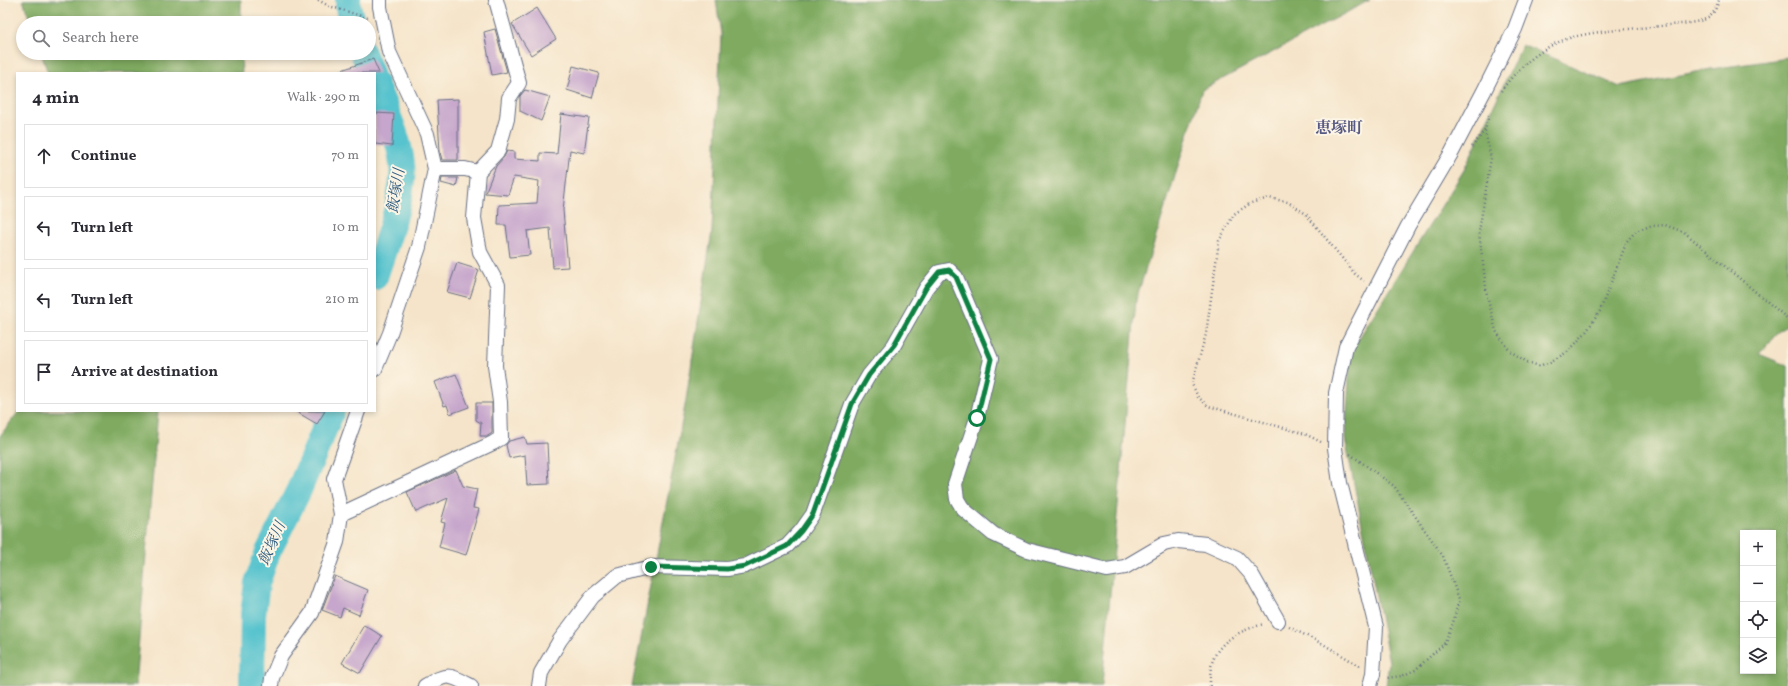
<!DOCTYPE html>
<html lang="en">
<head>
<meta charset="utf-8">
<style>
  :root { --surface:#fff; --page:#f2f2f3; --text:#2b2b33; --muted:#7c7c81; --line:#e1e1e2 }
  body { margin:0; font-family:Vollkorn,"Noto Serif JP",serif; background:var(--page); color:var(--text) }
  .controls { position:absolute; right:12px; bottom:12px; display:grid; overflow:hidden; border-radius:0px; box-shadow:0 2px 6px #0003 }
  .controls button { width:36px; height:36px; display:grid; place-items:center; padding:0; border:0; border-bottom:1px solid var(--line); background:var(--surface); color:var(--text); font:20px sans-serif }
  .stop { position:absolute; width:12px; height:12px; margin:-9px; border:3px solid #0b8043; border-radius:50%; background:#fff }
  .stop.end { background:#0b8043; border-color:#fff; box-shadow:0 1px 4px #0008 }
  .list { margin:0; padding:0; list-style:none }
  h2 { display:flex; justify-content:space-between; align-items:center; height:52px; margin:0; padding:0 16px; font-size:17px }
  h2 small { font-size:13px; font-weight:400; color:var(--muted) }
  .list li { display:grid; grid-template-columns:26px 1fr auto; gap:12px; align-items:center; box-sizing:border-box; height:64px; margin:0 8px 8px; padding:0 8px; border:1px solid var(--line); border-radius:0px }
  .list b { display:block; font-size:15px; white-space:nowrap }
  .list em { font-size:13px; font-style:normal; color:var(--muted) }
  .icon { flex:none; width:22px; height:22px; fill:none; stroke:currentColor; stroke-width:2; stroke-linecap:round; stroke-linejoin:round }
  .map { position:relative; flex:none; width:1788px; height:686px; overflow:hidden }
  .search { position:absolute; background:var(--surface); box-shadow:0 2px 6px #0003; left:16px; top:16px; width:360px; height:44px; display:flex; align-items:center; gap:10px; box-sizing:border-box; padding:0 14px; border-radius:22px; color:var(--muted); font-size:15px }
  .panel { position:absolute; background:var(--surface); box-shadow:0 2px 6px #0003; left:16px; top:72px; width:360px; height:340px; border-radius:0px }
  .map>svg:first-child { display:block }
  .forest { fill:#7faa61; stroke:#4d6c60; fill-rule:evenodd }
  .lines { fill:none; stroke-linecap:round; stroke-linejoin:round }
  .river { stroke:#56c3ce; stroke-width:26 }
  .building { fill:#c6a6cc }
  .minor-casing { stroke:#676e83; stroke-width:16 }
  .path { stroke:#676e83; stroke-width:2.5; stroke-dasharray:1 3; stroke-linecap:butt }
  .minor { stroke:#fff; stroke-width:14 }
  .route { stroke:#0b8043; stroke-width:5 }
  .labels { text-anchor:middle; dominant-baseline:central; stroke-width:4; stroke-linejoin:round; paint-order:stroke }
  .water-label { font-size:15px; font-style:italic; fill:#2d5b80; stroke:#fcf5e5 }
  .quarter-label { font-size:16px; font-weight:bold; fill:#575984; stroke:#fcf5e5 }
</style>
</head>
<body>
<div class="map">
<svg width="1788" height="686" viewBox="0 0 1788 686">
  <rect width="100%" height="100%" fill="#fcf5e5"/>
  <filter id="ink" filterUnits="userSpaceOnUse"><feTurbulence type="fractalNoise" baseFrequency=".025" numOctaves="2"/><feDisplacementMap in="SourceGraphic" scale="8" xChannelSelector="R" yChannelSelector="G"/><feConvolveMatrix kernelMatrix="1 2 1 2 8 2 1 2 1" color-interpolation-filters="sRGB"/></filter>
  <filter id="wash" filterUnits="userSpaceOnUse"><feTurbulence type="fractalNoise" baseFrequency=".012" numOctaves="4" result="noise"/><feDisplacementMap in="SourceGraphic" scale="16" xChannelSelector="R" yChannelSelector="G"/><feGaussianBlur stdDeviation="0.9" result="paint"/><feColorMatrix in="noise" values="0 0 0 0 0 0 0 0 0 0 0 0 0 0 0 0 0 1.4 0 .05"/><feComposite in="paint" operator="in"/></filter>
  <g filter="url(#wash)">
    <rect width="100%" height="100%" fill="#f5e4c9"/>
    <g class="forest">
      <path d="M23,0H241V23H31Z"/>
      <path d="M716,0H1370L1202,90L1136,300L1102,686H632L686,400L712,231L721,34Z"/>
      <path d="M1522,45L1620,87L1711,69L1788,58V325L1780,330L1759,354L1788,366V659L1784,686H1386L1389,662L1345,438L1351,351L1464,170ZM1743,533H1773V671H1743Z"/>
      <path d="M41,53H241L242,73H48Z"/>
      <path d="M19,411H158L135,686H0V436Z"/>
    </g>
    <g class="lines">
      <g class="river">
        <path d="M348,0V5L352,23"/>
        <path d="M363,53L371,73"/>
        <path d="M375,83C385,109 399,136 402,164C406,193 384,248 375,277"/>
        <path d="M252,686L253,614L257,583L268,552L299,490L332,411"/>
      </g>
    </g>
    <g id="blocks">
      <g class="building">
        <path d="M537,8L556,39L531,55L512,24Z"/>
        <path d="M495,29L507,72L492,75L484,32Z"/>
        <path d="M373,59L379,73H339V71Z"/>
        <path d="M573,66L599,73L592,98L567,90Z"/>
        <path d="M525,90L550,97L541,121L520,111V96Z"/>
        <path d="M458,99V160H442L440,152L437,100Z"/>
        <path d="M375,113L394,114L392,146L375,144Z"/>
        <path d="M561,114L589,118L584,153L570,150L563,210L568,267L553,268L550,228L527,231L530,255L510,257L506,225H498L499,205L537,203L539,181L514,177L508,195L485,193L496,166L504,157L507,151L514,152V159L540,161V153L557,154Z"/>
        <path d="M442,178H458L456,187L441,183Z"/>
        <path d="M457,263L479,270L470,298L447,292Z"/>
        <path d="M456,374L469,407L450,414L447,405L444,406L435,382Z"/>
        <path d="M476,403H492V433L488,436H480L481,423L476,420Z"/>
        <path d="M295,411H325L317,424Z"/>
        <path d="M525,437L527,444L547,443L549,484L527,485L525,455L509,458L506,445L509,441Z"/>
        <path d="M456,470L463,486L477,489L473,508L479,509L466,555L439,547L445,523L441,522L448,498L416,512L407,492Z"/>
        <path d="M335,576L368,590L359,615L343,608L340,617L322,610Z"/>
        <path d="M364,625L382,636L360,673L342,663Z"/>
      </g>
    </g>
  </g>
  <g filter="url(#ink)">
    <use href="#blocks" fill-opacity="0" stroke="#676e83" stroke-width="1"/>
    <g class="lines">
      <defs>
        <g id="minor">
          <path d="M435,169H465L478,172"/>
          <path d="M375,369L390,333L419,247L435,169L427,134L389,52L380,7V0"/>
          <path d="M341,514L493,443L501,438L500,402L495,366L498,285L480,252L474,218L478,172L498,151L507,119L509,98L519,83L496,0"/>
          <path d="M271,686L272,678L281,656L312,613L337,542L341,514L334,479L358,411"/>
          <path d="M425,686C448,673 448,674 471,686"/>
          <path d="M539,686L541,673L560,640L593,596L617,576L651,567L727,569L745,566L787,546L801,531L813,514L852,404L869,375L894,345L926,288L939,272L949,270L956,277L991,359L977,418L955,484L957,499L963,509L993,534L1027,550L1107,570L1125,567L1164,544L1178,541L1206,544L1237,558L1252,575L1278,621"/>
          <path d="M1370,686L1373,674L1376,627L1340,483L1335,448L1336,393L1346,347L1408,226L1452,152L1484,91L1515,29L1526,0"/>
        </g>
      </defs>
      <use href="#minor" class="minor-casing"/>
      <g class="path">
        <path d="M318,0L329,6L368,18"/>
        <path d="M1501,91C1516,70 1537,51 1561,41C1588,30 1639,29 1669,25C1681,24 1697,23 1708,18C1714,14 1717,6 1719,0"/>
        <path d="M1485,131L1491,158L1479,232L1487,296L1496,331L1510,351L1527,362L1539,366L1550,362L1569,351L1586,332L1600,311L1627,241L1636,231L1650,226L1665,225L1684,232L1788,319"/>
        <path d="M1472,147L1485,130L1489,115"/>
        <path d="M1321,442L1305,434L1208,406L1198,397L1192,384L1206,334L1219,241L1234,214L1251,203L1269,198L1288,202L1306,214L1355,274L1364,281"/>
        <path d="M1350,454L1394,486L1443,556L1459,599L1453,623L1444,644L1415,670L1402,676L1386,678"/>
        <path d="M1289,627L1323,644L1360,666"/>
        <path d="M1210,686C1210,680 1210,673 1211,667C1216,641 1241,630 1264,624"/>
      </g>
      <use href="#minor" class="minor"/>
    </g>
  </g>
  <g class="lines" filter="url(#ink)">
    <path class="route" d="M651,567L727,569L745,566L787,546L801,531L813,514L852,404L869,375L894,345L926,288L939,272L949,270L956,277L991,359L977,418"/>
  </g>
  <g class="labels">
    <g class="water-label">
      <text transform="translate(397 191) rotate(-81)">飯塚川</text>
      <text transform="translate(273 544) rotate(-66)">飯塚川</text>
    </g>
    <g class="quarter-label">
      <text x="1339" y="129">恵塚町</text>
    </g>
  </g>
</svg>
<div class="controls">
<button>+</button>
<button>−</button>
<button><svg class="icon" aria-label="locate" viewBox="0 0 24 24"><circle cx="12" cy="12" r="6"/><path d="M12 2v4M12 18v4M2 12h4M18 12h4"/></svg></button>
<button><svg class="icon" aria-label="layers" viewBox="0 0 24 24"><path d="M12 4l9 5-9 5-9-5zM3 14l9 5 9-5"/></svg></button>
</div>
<div class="stop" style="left:977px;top:418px"></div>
<div class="stop end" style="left:651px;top:567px"></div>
<div class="search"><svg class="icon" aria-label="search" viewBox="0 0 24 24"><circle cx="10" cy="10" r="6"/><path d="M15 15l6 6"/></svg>Search here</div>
<section class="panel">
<h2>4 min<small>Walk · 290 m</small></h2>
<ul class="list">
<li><svg class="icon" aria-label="ahead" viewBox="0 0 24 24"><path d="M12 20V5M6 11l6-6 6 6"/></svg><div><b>Continue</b></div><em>70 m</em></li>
<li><svg class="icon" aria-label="left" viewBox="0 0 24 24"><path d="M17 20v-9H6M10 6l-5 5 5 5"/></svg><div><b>Turn left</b></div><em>10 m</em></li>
<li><svg class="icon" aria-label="left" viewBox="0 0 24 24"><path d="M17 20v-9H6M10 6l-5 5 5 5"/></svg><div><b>Turn left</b></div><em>210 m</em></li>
<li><svg class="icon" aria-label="arrive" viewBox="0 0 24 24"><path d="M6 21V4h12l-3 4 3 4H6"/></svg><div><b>Arrive at destination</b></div></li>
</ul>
</section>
</div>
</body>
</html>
